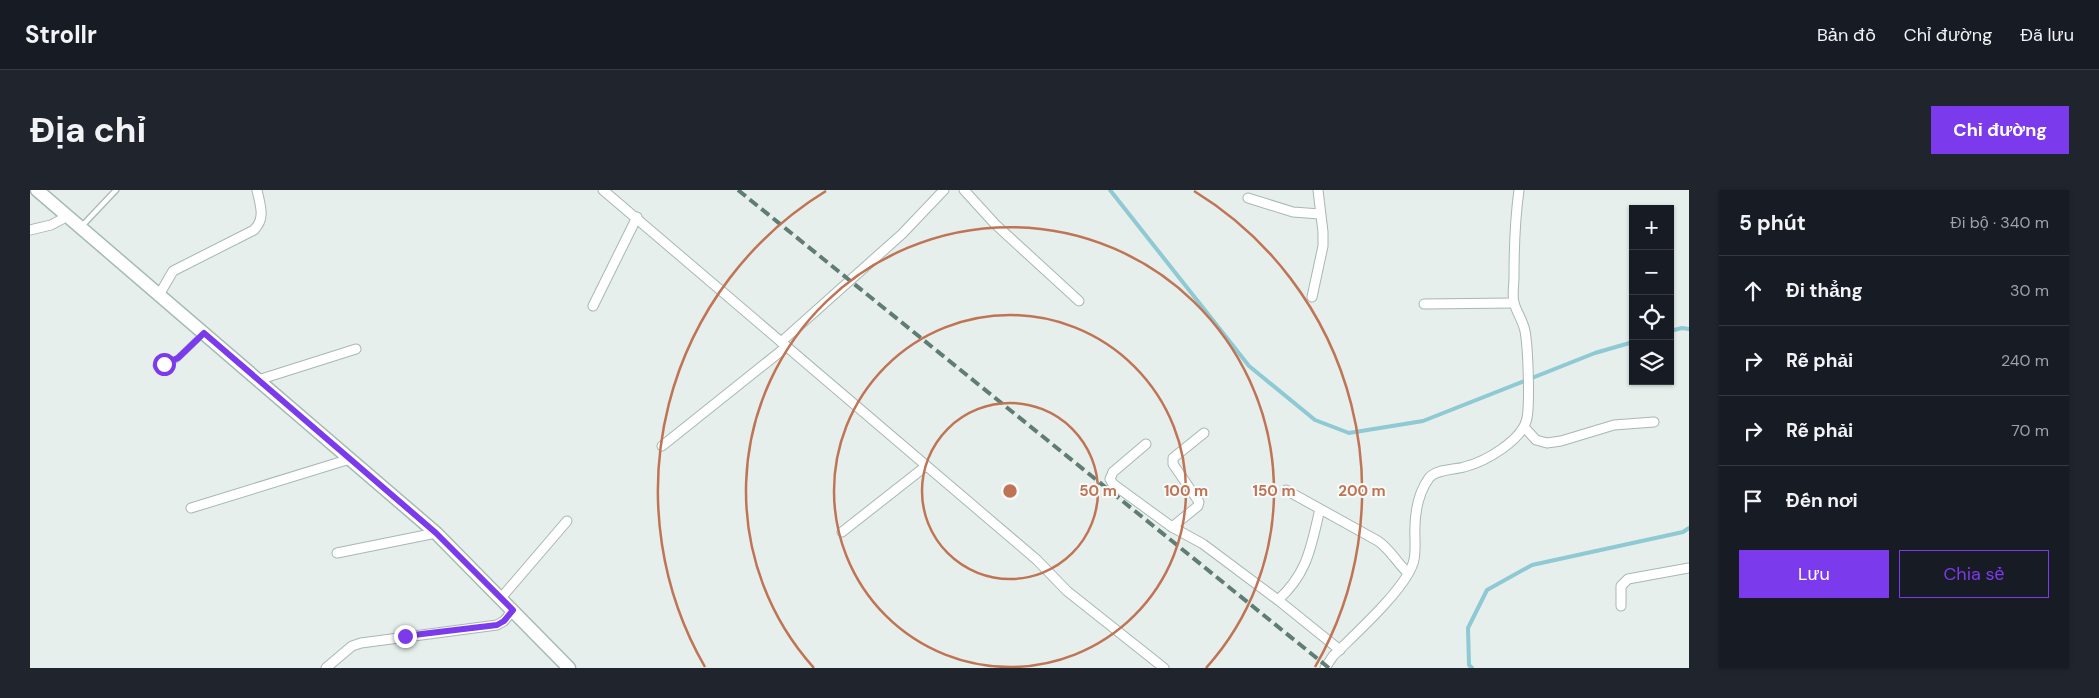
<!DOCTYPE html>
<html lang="vi">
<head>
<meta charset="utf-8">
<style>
  :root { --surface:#171b24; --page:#20242c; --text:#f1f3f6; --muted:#9ea1a6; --line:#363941; --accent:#7c3aed }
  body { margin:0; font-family:"DM Sans",sans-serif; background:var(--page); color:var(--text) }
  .controls { position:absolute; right:15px; top:15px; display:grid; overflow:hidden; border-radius:0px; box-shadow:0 1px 4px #0004 }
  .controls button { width:45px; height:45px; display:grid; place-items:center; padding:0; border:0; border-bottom:1px solid var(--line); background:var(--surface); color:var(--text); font:25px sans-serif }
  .stop { position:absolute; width:15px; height:15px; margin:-11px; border:4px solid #7c3aed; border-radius:50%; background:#fff }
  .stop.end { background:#7c3aed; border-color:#fff; box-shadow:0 1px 5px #0008 }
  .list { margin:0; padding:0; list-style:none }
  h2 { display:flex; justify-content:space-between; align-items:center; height:65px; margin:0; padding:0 20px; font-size:21px }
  h2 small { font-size:16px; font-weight:400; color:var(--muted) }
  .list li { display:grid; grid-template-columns:32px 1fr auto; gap:15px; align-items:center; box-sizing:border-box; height:70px; padding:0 20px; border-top:1px solid var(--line) }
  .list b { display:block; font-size:19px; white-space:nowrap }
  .list em { font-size:16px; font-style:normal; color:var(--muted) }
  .actions { display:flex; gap:10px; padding:15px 20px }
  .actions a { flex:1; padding:11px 0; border:1px solid var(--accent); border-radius:0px; text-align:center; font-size:18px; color:var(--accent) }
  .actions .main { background:var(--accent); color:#fff }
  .icon { flex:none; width:28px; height:28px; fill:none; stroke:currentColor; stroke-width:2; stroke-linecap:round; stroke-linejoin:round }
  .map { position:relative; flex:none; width:1659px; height:478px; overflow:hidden; border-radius:0px }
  header { display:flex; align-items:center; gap:30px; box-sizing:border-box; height:70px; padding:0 25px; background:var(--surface); border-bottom:1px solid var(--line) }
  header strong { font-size:24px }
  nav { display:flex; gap:28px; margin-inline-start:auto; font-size:18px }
  .intro { display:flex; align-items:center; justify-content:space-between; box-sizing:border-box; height:120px; padding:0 30px }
  h1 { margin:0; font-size:35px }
  .button { padding:12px 22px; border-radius:0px; background:var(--accent); color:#fff; font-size:18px; font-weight:700 }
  main { display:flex; gap:30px; padding:0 30px }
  aside { flex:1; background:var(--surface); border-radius:0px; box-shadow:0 1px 4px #0004 }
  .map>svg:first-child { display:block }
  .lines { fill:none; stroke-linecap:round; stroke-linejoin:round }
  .stream { stroke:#8ec9d4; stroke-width:4 }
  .lane-casing { stroke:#a8b8b2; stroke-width:7 }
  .street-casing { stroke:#a8b8b2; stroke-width:11 }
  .secondary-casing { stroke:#a4bbb3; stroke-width:15 }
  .lane { stroke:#fff; stroke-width:4.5 }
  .street { stroke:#fff; stroke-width:9 }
  .secondary { stroke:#fff; stroke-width:12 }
  .rail { stroke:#5f7d75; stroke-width:4; stroke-dasharray:10 5; stroke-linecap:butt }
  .route { stroke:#7c3aed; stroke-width:6 }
  .ring { fill:none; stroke:#c07456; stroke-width:2.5 }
  .centre { fill:#c07456; stroke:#f7fbf9; stroke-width:2.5 }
  .ring-label { font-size:15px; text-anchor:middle; font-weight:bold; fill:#c07456; stroke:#f7fbf9; stroke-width:4; stroke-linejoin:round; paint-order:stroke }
</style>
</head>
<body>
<header>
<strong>Strollr</strong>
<nav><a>Bản đồ</a><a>Chỉ đường</a><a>Đã lưu</a></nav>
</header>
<div class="intro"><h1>Địa chỉ</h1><a class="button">Chỉ đường</a></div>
<main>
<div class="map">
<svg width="1659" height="478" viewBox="0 0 1659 478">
  <rect width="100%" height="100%" fill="#e6efeb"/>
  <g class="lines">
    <g class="stream">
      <path d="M1080,0L1219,176L1285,230L1319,243L1393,231L1565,163L1603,152"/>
      <path d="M1640,141L1652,138L1659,139"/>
      <path d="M1442,478L1439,475L1438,438L1457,400L1502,375L1653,342L1659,338"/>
    </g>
    <defs>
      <g id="lane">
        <path d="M51,37L86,0"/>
        <path d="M126,176L142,172L148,168L173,144"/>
      </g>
      <g id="street">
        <path d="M573,0L1007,370L1037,401L1134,478"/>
        <path d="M934,0L965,34L1049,111"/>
        <path d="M1218,8L1263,22L1290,24"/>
        <path d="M0,40L21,35L38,26"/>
        <path d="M129,105L143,81L224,40C236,28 230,15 227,0"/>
        <path d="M1282,107L1293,56V42L1288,0"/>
        <path d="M1394,114L1484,113"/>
        <path d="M563,116L607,27"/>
        <path d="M751,152L872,44L914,0"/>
        <path d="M228,190L326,159"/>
        <path d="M1495,238L1506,250L1517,253L1531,251L1584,235L1624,232"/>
        <path d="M1116,254L1083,282L1080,289L1083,294L1142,337L1173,354L1248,410"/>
        <path d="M632,256L756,157"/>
        <path d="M1256,300L1348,351C1361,360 1367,373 1378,383"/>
        <path d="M161,318L320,269"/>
        <path d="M1290,319C1281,356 1278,383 1248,410L1310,460"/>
        <path d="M1142,337L1168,316L1169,312L1143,274V268L1174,243"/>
        <path d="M812,342L896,276"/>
        <path d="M307,363L406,343"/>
        <path d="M471,408L537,331"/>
        <path d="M1591,416V396L1598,389L1659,378"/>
        <path d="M296,478L322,456L331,453L467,435L474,431L483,420"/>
        <path d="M1295,478L1303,466C1325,444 1371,403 1382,376C1386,368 1385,358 1385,349C1384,328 1386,306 1399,288C1406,279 1424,280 1434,277C1455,272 1493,250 1497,228C1500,212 1498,157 1495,141C1493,131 1487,123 1484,113C1482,105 1484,95 1484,87C1484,58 1485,29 1489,0"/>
      </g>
      <path id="secondary" d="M7,0L406,343L539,478"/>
    </defs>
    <use href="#lane" class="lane-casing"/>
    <use href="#street" class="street-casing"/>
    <use href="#secondary" class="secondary-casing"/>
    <use href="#lane" class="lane"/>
    <use href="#street" class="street"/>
    <use href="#secondary" class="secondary"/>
    <path class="rail" d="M708,0L1299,478"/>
  </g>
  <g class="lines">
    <path class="route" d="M134,174L148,168L174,143L406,343L483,420L474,431L467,435L375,446"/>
  </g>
  <g class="ring">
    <circle cx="980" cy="301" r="88"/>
    <circle cx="980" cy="301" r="176"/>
    <path d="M784 478A264 264 0 1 1 1176 478"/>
    <path d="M675 477A352 352 0 0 1 796 1M1164 1A352 352 0 0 1 1285 477"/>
  </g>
  <circle cx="980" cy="301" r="8" class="centre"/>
  <g class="ring-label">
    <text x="1068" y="306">50 m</text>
    <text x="1156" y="306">100 m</text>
    <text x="1244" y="306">150 m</text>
    <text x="1332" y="306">200 m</text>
  </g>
</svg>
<div class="controls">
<button>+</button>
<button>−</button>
<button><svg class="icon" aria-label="locate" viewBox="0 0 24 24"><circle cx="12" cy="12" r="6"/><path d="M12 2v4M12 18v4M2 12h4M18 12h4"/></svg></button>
<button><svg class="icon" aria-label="layers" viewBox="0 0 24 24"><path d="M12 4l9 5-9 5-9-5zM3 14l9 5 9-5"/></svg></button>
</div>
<div class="stop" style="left:134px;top:174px"></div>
<div class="stop end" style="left:375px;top:446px"></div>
</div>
<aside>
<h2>5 phút<small>Đi bộ · 340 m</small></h2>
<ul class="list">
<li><svg class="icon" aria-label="ahead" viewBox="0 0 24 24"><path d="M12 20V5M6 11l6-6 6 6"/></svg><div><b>Đi thẳng</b></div><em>30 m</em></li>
<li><svg class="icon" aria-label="right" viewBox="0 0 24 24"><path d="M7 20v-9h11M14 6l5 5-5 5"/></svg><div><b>Rẽ phải</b></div><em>240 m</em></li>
<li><svg class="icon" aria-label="right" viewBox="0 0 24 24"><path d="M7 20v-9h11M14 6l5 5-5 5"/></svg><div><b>Rẽ phải</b></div><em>70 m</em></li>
<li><svg class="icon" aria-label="arrive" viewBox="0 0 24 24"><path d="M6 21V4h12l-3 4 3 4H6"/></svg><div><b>Đến nơi</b></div></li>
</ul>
<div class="actions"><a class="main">Lưu</a><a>Chia sẻ</a></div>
</aside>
</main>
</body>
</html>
